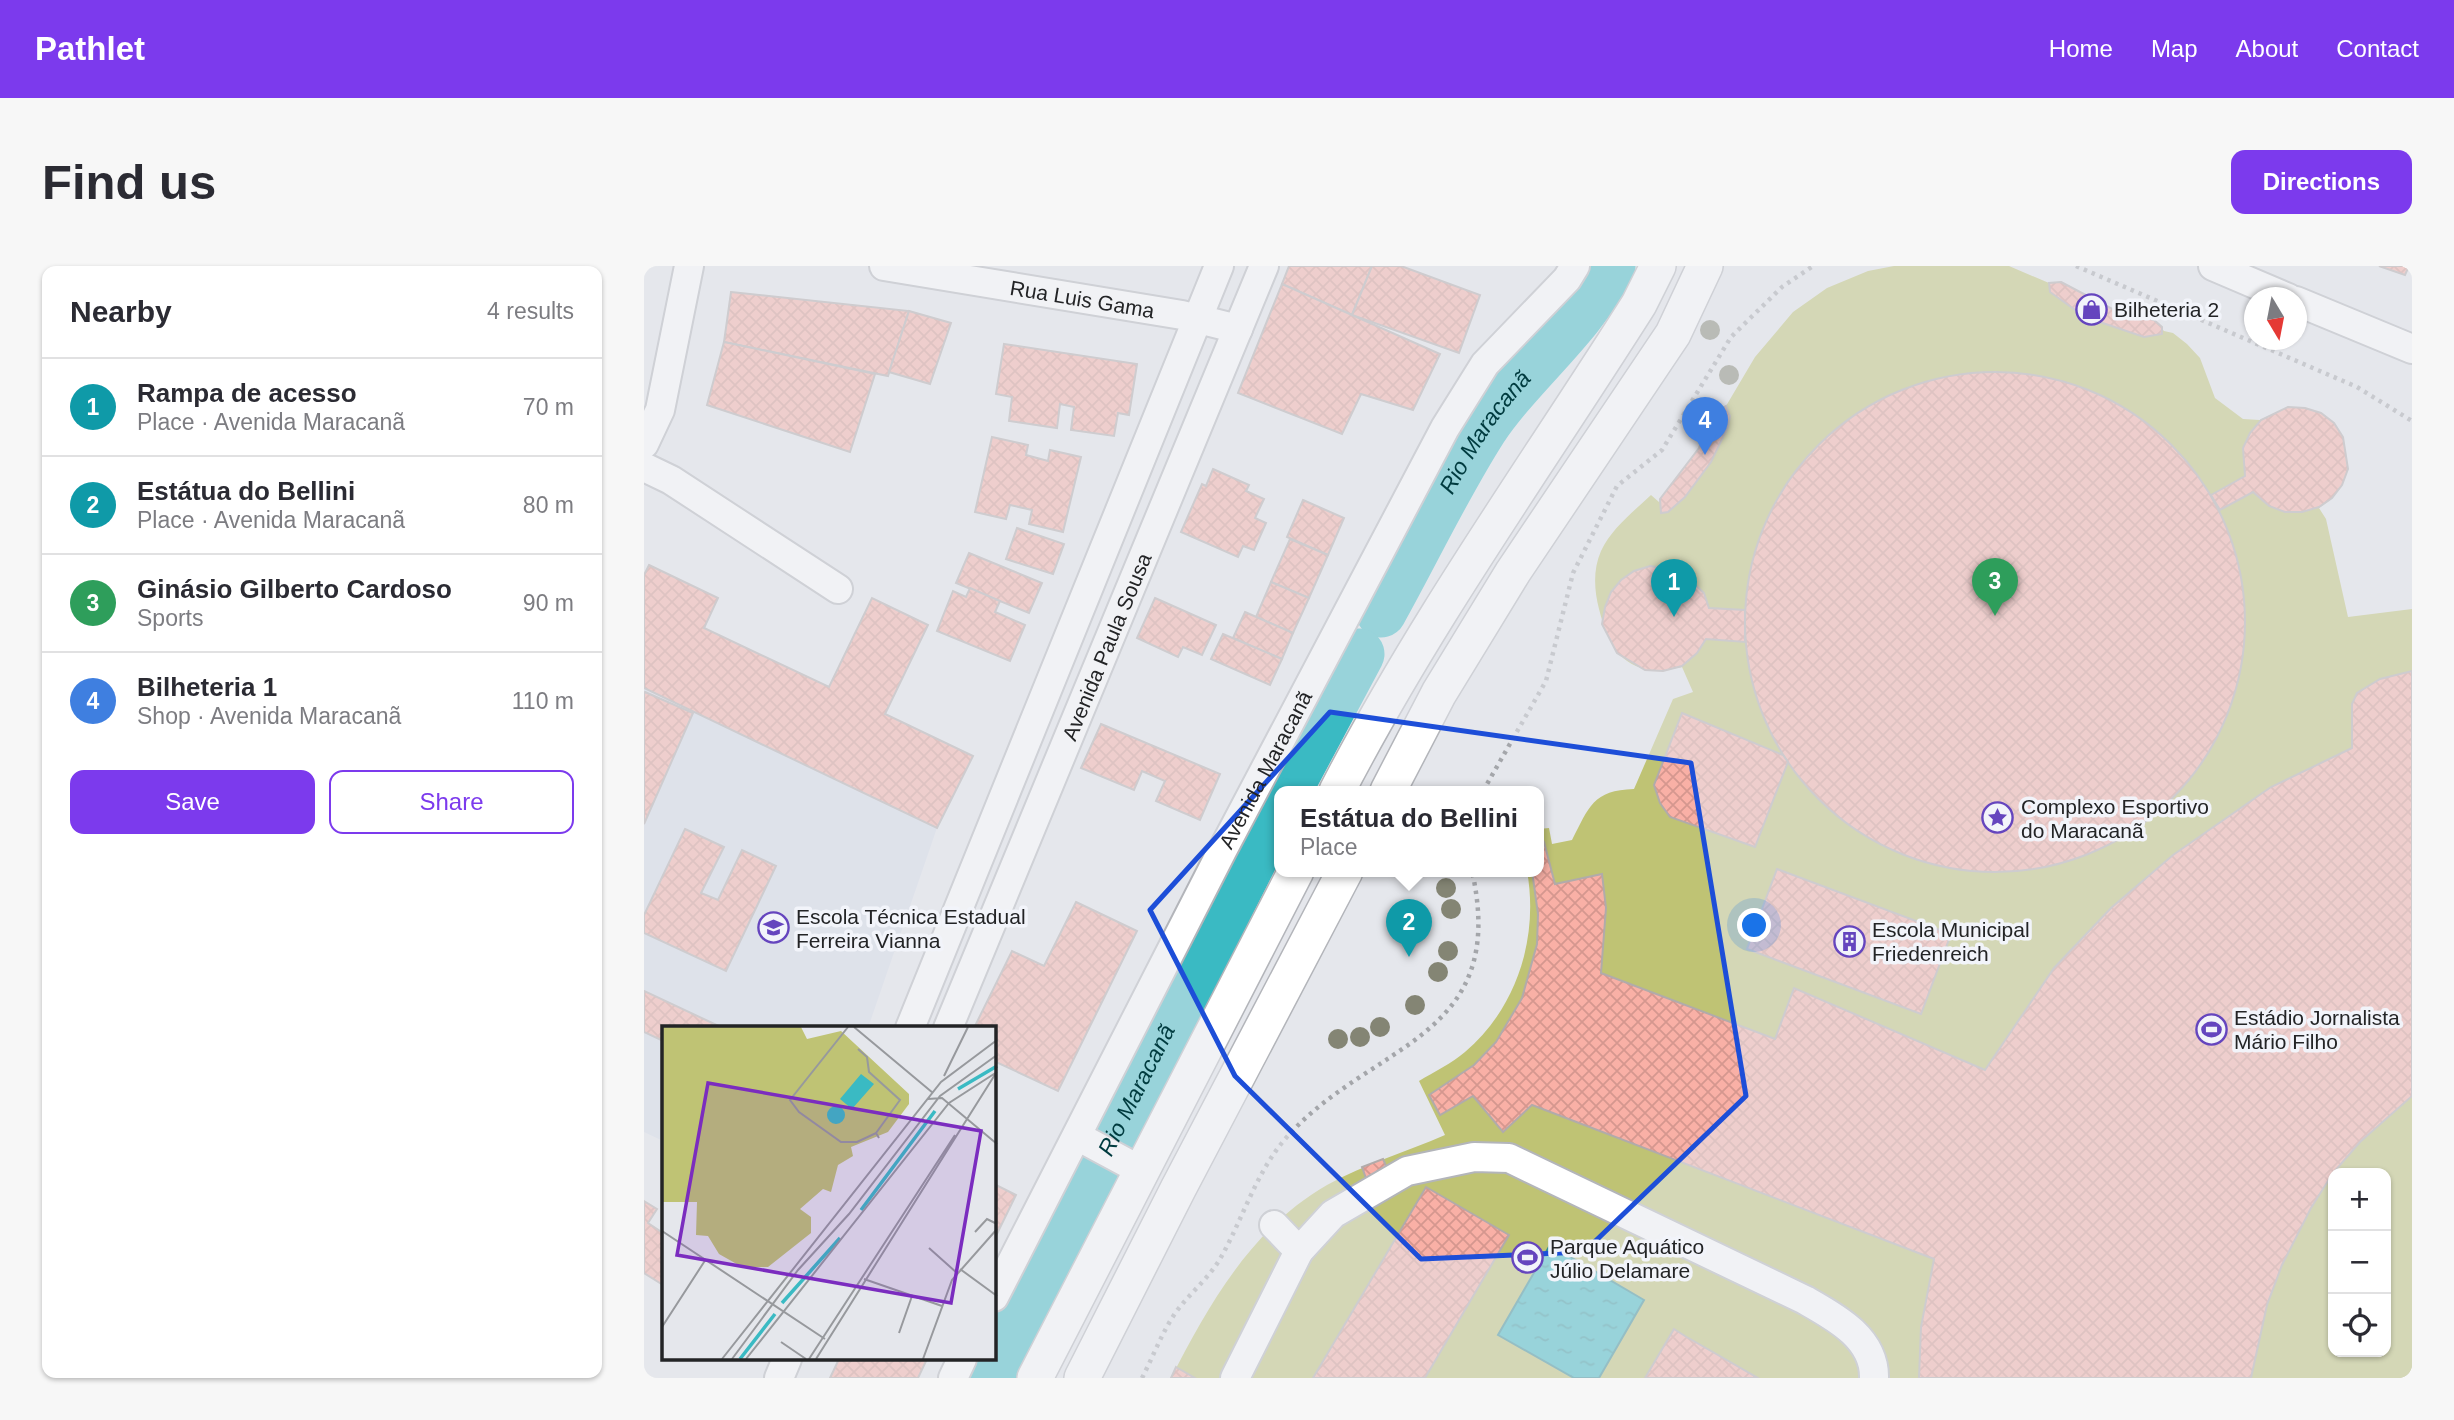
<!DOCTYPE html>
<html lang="en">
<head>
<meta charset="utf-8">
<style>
  :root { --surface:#fff; --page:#f7f7f7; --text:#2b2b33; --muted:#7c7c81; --line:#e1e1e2; --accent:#7c3aed }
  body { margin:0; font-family:Arial,sans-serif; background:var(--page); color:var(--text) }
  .controls { position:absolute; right:21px; bottom:21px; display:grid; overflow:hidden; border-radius:14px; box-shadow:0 2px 5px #0004 }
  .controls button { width:63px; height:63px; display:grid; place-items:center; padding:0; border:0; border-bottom:2px solid var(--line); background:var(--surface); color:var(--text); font:35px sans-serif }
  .compass { position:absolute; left:1600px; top:21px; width:63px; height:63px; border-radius:50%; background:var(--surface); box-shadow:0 2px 5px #0004; rotate:170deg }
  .you { position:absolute; left:1111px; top:660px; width:24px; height:24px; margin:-18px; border:5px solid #fff; border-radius:50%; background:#1a73e8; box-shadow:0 0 0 10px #1a73e833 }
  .badge { display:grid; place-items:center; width:46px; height:46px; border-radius:50%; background:var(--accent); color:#fff; font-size:23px; font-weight:700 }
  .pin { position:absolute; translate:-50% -58px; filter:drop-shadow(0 2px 4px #0008) }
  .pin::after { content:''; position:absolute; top:37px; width:24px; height:21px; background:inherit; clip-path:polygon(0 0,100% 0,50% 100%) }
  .popup { position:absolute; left:630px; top:520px; width:270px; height:91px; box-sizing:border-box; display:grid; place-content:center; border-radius:14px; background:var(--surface); filter:drop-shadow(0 2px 5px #0005); font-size:23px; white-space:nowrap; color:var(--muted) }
  .popup b { font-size:26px; color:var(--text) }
  .popup::after { content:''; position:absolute; left:50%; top:100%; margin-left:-14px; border:14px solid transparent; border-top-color:var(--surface) }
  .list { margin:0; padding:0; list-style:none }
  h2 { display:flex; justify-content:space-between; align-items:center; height:91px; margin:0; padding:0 28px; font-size:30px }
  h2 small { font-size:23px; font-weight:400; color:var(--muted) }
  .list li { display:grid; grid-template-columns:46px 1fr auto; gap:21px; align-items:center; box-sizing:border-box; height:98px; padding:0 28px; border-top:2px solid var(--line) }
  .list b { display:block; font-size:26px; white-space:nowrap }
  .list p { margin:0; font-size:23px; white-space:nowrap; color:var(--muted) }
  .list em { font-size:23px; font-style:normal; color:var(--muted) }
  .actions { display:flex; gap:14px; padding:21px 28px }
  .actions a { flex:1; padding:16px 0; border:2px solid var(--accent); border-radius:14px; text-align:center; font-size:24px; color:var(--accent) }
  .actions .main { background:var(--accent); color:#fff }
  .icon { flex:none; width:38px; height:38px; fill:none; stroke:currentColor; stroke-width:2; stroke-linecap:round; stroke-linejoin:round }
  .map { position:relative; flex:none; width:1768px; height:1112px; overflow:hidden; border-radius:14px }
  header { display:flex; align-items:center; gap:42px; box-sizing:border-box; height:98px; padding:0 35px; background:var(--accent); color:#fff }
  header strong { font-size:33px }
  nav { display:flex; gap:38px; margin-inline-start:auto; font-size:24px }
  .intro { display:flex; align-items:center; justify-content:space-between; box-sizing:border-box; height:168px; padding:0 42px }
  h1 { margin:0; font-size:49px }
  .button { padding:18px 32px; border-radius:14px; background:var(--accent); color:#fff; font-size:24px; font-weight:700 }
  main { display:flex; gap:42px; padding:0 42px }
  aside { flex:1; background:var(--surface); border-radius:14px; box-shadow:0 2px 5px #0004 }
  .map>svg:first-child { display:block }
  .built { fill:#d6dbe7 }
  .grass { fill:#bfc374; fill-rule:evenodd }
  .water { fill:url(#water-ripples); stroke:#338d94; stroke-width:2 }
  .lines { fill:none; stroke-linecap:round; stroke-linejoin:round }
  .river { stroke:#3abac3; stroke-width:51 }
  .building { fill:url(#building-cross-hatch); stroke:#b1abaa; stroke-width:2 }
  .minor-casing { stroke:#b3b5ba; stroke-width:32 }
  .major-casing { stroke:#b3b5ba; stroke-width:38 }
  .path { stroke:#a4a6aa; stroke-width:4.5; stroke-dasharray:3.5 5; stroke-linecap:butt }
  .minor { stroke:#fff; stroke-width:28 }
  .major { stroke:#fff; stroke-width:35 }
  .tree { fill:#848574 }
  .marked { fill:none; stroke:#1d4ed8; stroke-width:5; stroke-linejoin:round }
  .labels { text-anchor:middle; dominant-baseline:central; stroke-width:7; stroke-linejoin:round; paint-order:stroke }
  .street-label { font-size:21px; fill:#232426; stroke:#f2f4fa }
  .poi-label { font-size:21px; fill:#232426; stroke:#f2f4fa; text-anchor:start }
  .water-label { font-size:23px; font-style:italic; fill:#003b3f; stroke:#f2f4fa }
  .inset-river { fill:none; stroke:#3abac3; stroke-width:3.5 }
  .inset-road { fill:none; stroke:#97999d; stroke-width:2 }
  .view { fill:#7b2cbf; fill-opacity:0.15; stroke:#7b2cbf; stroke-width:3.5 }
  .inset-edge { fill:none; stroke:#232426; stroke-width:3.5 }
</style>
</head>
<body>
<header>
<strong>Pathlet</strong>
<nav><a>Home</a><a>Map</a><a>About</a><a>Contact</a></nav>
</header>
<div class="intro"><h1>Find us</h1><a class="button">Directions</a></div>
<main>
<aside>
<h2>Nearby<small>4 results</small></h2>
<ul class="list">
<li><span class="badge" style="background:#0f9aa8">1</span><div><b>Rampa de acesso</b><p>Place · Avenida Maracanã</p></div><em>70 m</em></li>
<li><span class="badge" style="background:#0f9aa8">2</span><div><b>Estátua do Bellini</b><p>Place · Avenida Maracanã</p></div><em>80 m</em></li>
<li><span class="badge" style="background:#2e9e5b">3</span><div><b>Ginásio Gilberto Cardoso</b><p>Sports</p></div><em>90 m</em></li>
<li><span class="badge" style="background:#3f7fe0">4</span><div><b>Bilheteria 1</b><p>Shop · Avenida Maracanã</p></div><em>110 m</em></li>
</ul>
<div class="actions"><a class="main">Save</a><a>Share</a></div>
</aside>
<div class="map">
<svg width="1768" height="1112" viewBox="0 0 1768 1112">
  <defs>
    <pattern id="water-ripples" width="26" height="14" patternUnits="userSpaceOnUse" patternTransform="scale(1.75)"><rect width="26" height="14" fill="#3abac3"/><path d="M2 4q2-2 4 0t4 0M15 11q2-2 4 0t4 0" fill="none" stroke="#30979e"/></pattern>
    <pattern id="building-cross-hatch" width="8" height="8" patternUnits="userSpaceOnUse" patternTransform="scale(1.75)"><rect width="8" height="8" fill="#f9b0a6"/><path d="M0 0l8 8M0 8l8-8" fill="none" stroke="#d5978f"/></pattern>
  </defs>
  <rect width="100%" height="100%" fill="#e5e7ec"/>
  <path class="built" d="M0,422L293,562L224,762H19V875L0,866Z"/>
  <path class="grass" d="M1250,0H1365L1405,17L1417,16L1474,46L1510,54L1520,65L1529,67L1543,78L1556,92L1571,132L1599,153L1616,154L1644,141L1661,142L1677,147L1690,157L1699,171L1704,203L1698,219L1688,232L1675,242L1682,253L1704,351L1768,343V1112H527C565,1038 608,962 683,919C721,898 762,886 801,869L775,815C790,806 808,797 821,786C873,742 895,671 883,605H894L895,563L905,562L908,578L928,574C945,541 949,524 990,523L1029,433L1049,426L1038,401C987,412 967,391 955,343C950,324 949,303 957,285C968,262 989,246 1007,229L1015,236L1055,182L1069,148L1082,140L1111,91L1149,46L1183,22L1224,5ZM1689,907H1742V1086H1689Z"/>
  <path class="water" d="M906,979L1000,1034L955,1112H930L854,1069Z"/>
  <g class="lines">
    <g class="river">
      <path id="s1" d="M737,346C771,285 801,221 838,163C876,106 936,61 966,0"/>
      <path d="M642,525L715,388"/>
      <path id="s2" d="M348,1112L636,537"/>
    </g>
  </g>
  <g class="building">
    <path d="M645,0H728L708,49L638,18Z"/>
    <path d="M728,0H757L836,29L815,87L708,49Z"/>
    <path d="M1735,0H1765L1761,9Z"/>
    <path d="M1417,16L1474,46L1510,54L1518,61V68L1500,71L1441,51L1406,26L1405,17Z"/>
    <path d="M638,18L796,88L769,144L717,128L698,168L594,127Z"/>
    <path d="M87,26L265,45L244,110L80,76Z"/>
    <path d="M265,45L307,57L286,118L245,106Z"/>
    <path d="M80,76L231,108L206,186L63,139Z"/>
    <path d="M360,78L493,98L485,149L474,147L470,170L427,164L430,141L416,138L413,162L365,155L368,131L352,128Z"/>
    <circle cx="1351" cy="356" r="250"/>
    <path d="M1082,140L1086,150L1084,161L1067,196L1041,231L1024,246L1017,247L1016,233L1055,182L1069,148Z"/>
    <path d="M1644,141L1661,142L1677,147L1690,157L1699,171L1704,203L1698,219L1688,232L1675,241L1658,246H1641L1625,240L1609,226L1576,244L1567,229L1601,210L1599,182L1606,167L1617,154Z"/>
    <path d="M348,171L384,179L382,189L404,195L406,184L437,191L419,266L385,258L388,244L366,239L362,253L331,246Z"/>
    <path d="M569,203L605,219L602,225L620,233L611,252L622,257L610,284L599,280L594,291L537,266L558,218L562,220Z"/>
    <path d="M659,234L700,252L684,289L643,271Z"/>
    <path d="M373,262L420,278L409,308L362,293Z"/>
    <path d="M646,273L684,289L665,332L627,316Z"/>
    <path d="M325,287L398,317L385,347L312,317Z"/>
    <path d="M5,299L74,332L60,362L185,421L228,332L284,359L241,448L329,490L293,562L0,422V309Z"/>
    <path d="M1006,300L1037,305L1060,327L1065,342L1101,344V376L1062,373L1053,387L1038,400L1019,405L1001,404L973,387L958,358L961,341L967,326L977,314L990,305Z"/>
    <path d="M627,316L665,332L649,367L612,351Z"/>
    <path d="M326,322L356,335L351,346L381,359L366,395L293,365L309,325L322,331Z"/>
    <path d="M511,332L572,359L558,389L539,381L534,391L493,372Z"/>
    <path d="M601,346L649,367L638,393L589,372Z"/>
    <path d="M579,368L638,393L626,419L567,393Z"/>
    <path d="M1768,405V830L1716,876L1689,907L1667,942L1638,999L1623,1039L1607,1112H1275L1277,1061L1290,993L888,839L859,866L829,830L796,849L785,829L830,799L852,776L878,732L893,678L894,648L888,605H894V579L900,576L911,618L958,608L962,642L957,707L1131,773L1150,722L1341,804L1410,702L1467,642L1529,589L1627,521L1708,482V438L1713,427L1736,413Z"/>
    <path d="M1,426L49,447L0,558V428Z"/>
    <path d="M1038,447L1139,489L1144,496L1111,581L1026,551L1016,537L1010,519Z"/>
    <path d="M457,458L576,508L556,554L512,535L521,515L498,505L490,524L437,502Z"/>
    <path d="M41,563L80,581L57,627L74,634L98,584L132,600L82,705L0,667V649Z"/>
    <path d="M1133,603L1307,668L1277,748L1103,683Z"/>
    <path d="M432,636L493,665L414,825L350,795V762H330L368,685L400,700Z"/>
    <path d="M0,725L79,762H19V775L0,766Z"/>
    <path d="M739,893L746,909L724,918L718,901Z"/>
    <path d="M350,918L372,929L350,974Z"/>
    <path d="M782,921L865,969L781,1112H669Z"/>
    <path d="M0,935L13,943L4,957L19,967V1019L0,1007Z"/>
    <path d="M1030,1063L1041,1070L1114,1112H1001Z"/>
    <path d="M195,1093H283L274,1112H186Z"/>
    <path d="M532,1101L551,1112H527Z"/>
  </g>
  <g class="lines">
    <defs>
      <g id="minor">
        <path id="s3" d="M240,0L538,49L594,63"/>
        <path d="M1569,0L1644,32"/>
        <path d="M1652,35L1768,83"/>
        <path d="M0,178L16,144L45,0"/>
        <path d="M0,201L27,214L194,323"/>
        <path d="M266,762L575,0"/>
        <path id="s4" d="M304,762L620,0"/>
        <path d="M433,870L498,905"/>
        <path d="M630,959L655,985L689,948L763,905L830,891L865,892L1161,1034C1191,1051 1231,1072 1230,1112"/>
        <path id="s5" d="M350,1031L578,585L801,162L841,98L923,13L931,0"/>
        <path d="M135,1112L143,1093"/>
        <path d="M309,1112L318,1093"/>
        <path d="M591,1112L655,985"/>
      </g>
      <g id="major">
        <path d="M693,525C781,355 893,199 995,38L1014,0"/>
        <path d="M744,525L795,427L869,306L1029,68L1061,0"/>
        <path d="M391,1112L652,605"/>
        <path d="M438,1112L534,923L701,605"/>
      </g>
    </defs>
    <use href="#minor" class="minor-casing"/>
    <use href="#major" class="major-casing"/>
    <g class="path">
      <path d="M1432,0L1713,121L1768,155"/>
      <path d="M839,525L902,415L929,307L973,220L1018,184L1087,71L1138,21L1169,0"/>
      <path d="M498,1112C509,1091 518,1066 532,1046C546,1027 564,1013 576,993C598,955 612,906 642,872C726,776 866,775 828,605"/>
    </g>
    <use href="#minor" class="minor"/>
    <use href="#major" class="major"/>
  </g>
  <g class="tree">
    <circle cx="1066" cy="64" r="10"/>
    <circle cx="1085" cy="109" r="10"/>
    <circle cx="802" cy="622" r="10"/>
    <circle cx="807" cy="643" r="10"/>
    <circle cx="804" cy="685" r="10"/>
    <circle cx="794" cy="706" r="10"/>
    <circle cx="771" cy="739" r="10"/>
    <circle cx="736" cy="761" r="10"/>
    <circle cx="716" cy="771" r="10"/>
    <circle cx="694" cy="773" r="10"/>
  </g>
  <path d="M0 0H1768V1112H0ZM686,446L1047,497L1102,830L940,986L777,993L591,810L506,644Z" fill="#e5e7ec" fill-opacity=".55" fill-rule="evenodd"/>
  <path class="marked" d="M686,446L1047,497L1102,830L940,986L777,993L591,810L506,644Z"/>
  <defs>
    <symbol id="shop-ring" viewBox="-11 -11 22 22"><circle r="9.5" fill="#f2f4fa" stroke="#6545be" stroke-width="1.5"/><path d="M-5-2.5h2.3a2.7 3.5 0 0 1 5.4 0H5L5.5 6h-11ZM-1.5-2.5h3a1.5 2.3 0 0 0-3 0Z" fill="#6545be"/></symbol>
    <symbol id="sight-ring" viewBox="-11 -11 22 22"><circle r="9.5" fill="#f2f4fa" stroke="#6545be" stroke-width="1.5"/><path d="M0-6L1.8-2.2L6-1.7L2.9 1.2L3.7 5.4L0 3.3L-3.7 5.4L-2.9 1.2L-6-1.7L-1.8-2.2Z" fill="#6545be"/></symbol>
    <symbol id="university-ring" viewBox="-11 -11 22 22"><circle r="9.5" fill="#f2f4fa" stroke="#6545be" stroke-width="1.5"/><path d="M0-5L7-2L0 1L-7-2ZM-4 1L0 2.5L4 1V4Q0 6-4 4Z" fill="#6545be"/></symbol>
    <symbol id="building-ring" viewBox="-11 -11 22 22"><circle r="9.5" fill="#f2f4fa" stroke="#6545be" stroke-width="1.5"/><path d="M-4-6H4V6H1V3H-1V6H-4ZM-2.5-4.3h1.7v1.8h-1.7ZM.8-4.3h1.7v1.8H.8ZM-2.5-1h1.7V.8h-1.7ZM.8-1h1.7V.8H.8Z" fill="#6545be"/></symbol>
    <symbol id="stadium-ring" viewBox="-11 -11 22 22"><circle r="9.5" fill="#f2f4fa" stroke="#6545be" stroke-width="1.5"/><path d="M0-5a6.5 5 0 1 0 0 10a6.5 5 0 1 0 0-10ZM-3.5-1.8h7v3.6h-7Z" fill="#6545be"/></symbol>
  </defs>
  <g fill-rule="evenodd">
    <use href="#shop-ring" x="1430" y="26" width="35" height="35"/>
    <use href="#sight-ring" x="1336" y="534" width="35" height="35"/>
    <use href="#university-ring" x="112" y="644" width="35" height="35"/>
    <use href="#building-ring" x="1188" y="658" width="35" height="35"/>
    <use href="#stadium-ring" x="1550" y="746" width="35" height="35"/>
    <use href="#stadium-ring" x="866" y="974" width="35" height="35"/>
  </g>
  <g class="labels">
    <g class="street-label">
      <text stroke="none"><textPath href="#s3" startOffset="201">Rua Luis Gama</textPath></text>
      <text stroke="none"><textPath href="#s4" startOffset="413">Avenida Paula Sousa</textPath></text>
      <text stroke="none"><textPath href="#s5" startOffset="593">Avenida Maracanã</textPath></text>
    </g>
    <g class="poi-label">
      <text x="1470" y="43">Bilheteria 2</text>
      <text x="1377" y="540">Complexo Esportivo<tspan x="1377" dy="24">do Maracanã</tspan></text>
      <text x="152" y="650">Escola Técnica Estadual<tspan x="152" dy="24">Ferreira Vianna</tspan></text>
      <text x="1228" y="663">Escola Municipal<tspan x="1228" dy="24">Friedenreich</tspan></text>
      <text x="1590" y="751">Estádio Jornalista<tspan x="1590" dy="24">Mário Filho</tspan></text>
      <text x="906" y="980">Parque Aquático<tspan x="906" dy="24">Júlio Delamare</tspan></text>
    </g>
    <g class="water-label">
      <text stroke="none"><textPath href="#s1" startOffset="208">Rio Maracanã</textPath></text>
      <text stroke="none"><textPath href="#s2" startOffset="322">Rio Maracanã</textPath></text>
    </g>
  </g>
  <g transform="translate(18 760)">
    <rect width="334" height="334" fill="#e5e7ec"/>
    <path d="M0,1H139L145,13L179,5L247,68V78L226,106L189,121L191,130L176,139L169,166L161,163L138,183L149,191V207L106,241H80L57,228L46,210L34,209L35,176H0Z" fill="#bfc374"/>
    <path d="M199,48L212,58L190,83L178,73ZM165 89a9 9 0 1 1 18 0a9 9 0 1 1-18 0Z" fill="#3abac3"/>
    <path class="inset-river" d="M296,63L335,40M199,184L273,85M120,277L178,212M78,333L113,288"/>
    <path class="inset-road" d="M186,1L128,74L137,86L179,116H195L214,107L217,112M192,1L271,67M196,23L205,31L207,46L238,74L214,107M282,50L306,1M266,73L280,72L335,118M0,205L163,313M313,206L325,193L335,198M267,222L295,247M298,243L335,270M202,253L280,280M0,301L44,233M237,307L250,270M119,316L144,333M60,333L279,56L335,14M70,333L136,244L187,188L278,70L335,29M84,333L287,77L335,46M147,333L293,109M154,333L334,47M261,333L290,254L335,203"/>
    <path class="view" d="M46,57L319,105L289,277L15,229Z"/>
    <rect width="334" height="334" class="inset-edge"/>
  </g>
</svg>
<div class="controls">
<button>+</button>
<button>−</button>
<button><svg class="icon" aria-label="locate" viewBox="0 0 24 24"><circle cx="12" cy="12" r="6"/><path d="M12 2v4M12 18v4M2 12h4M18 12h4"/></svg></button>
</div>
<svg class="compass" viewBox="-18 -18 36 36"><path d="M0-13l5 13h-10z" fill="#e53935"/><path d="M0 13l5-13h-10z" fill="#7c7c81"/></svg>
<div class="you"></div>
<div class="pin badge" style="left:1030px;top:351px;background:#0f9aa8">1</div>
<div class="pin badge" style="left:765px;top:691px;background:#0f9aa8">2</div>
<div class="popup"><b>Estátua do Bellini</b>Place</div>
<div class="pin badge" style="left:1351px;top:350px;background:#2e9e5b">3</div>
<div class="pin badge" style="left:1061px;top:189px;background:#3f7fe0">4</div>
</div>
</main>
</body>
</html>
